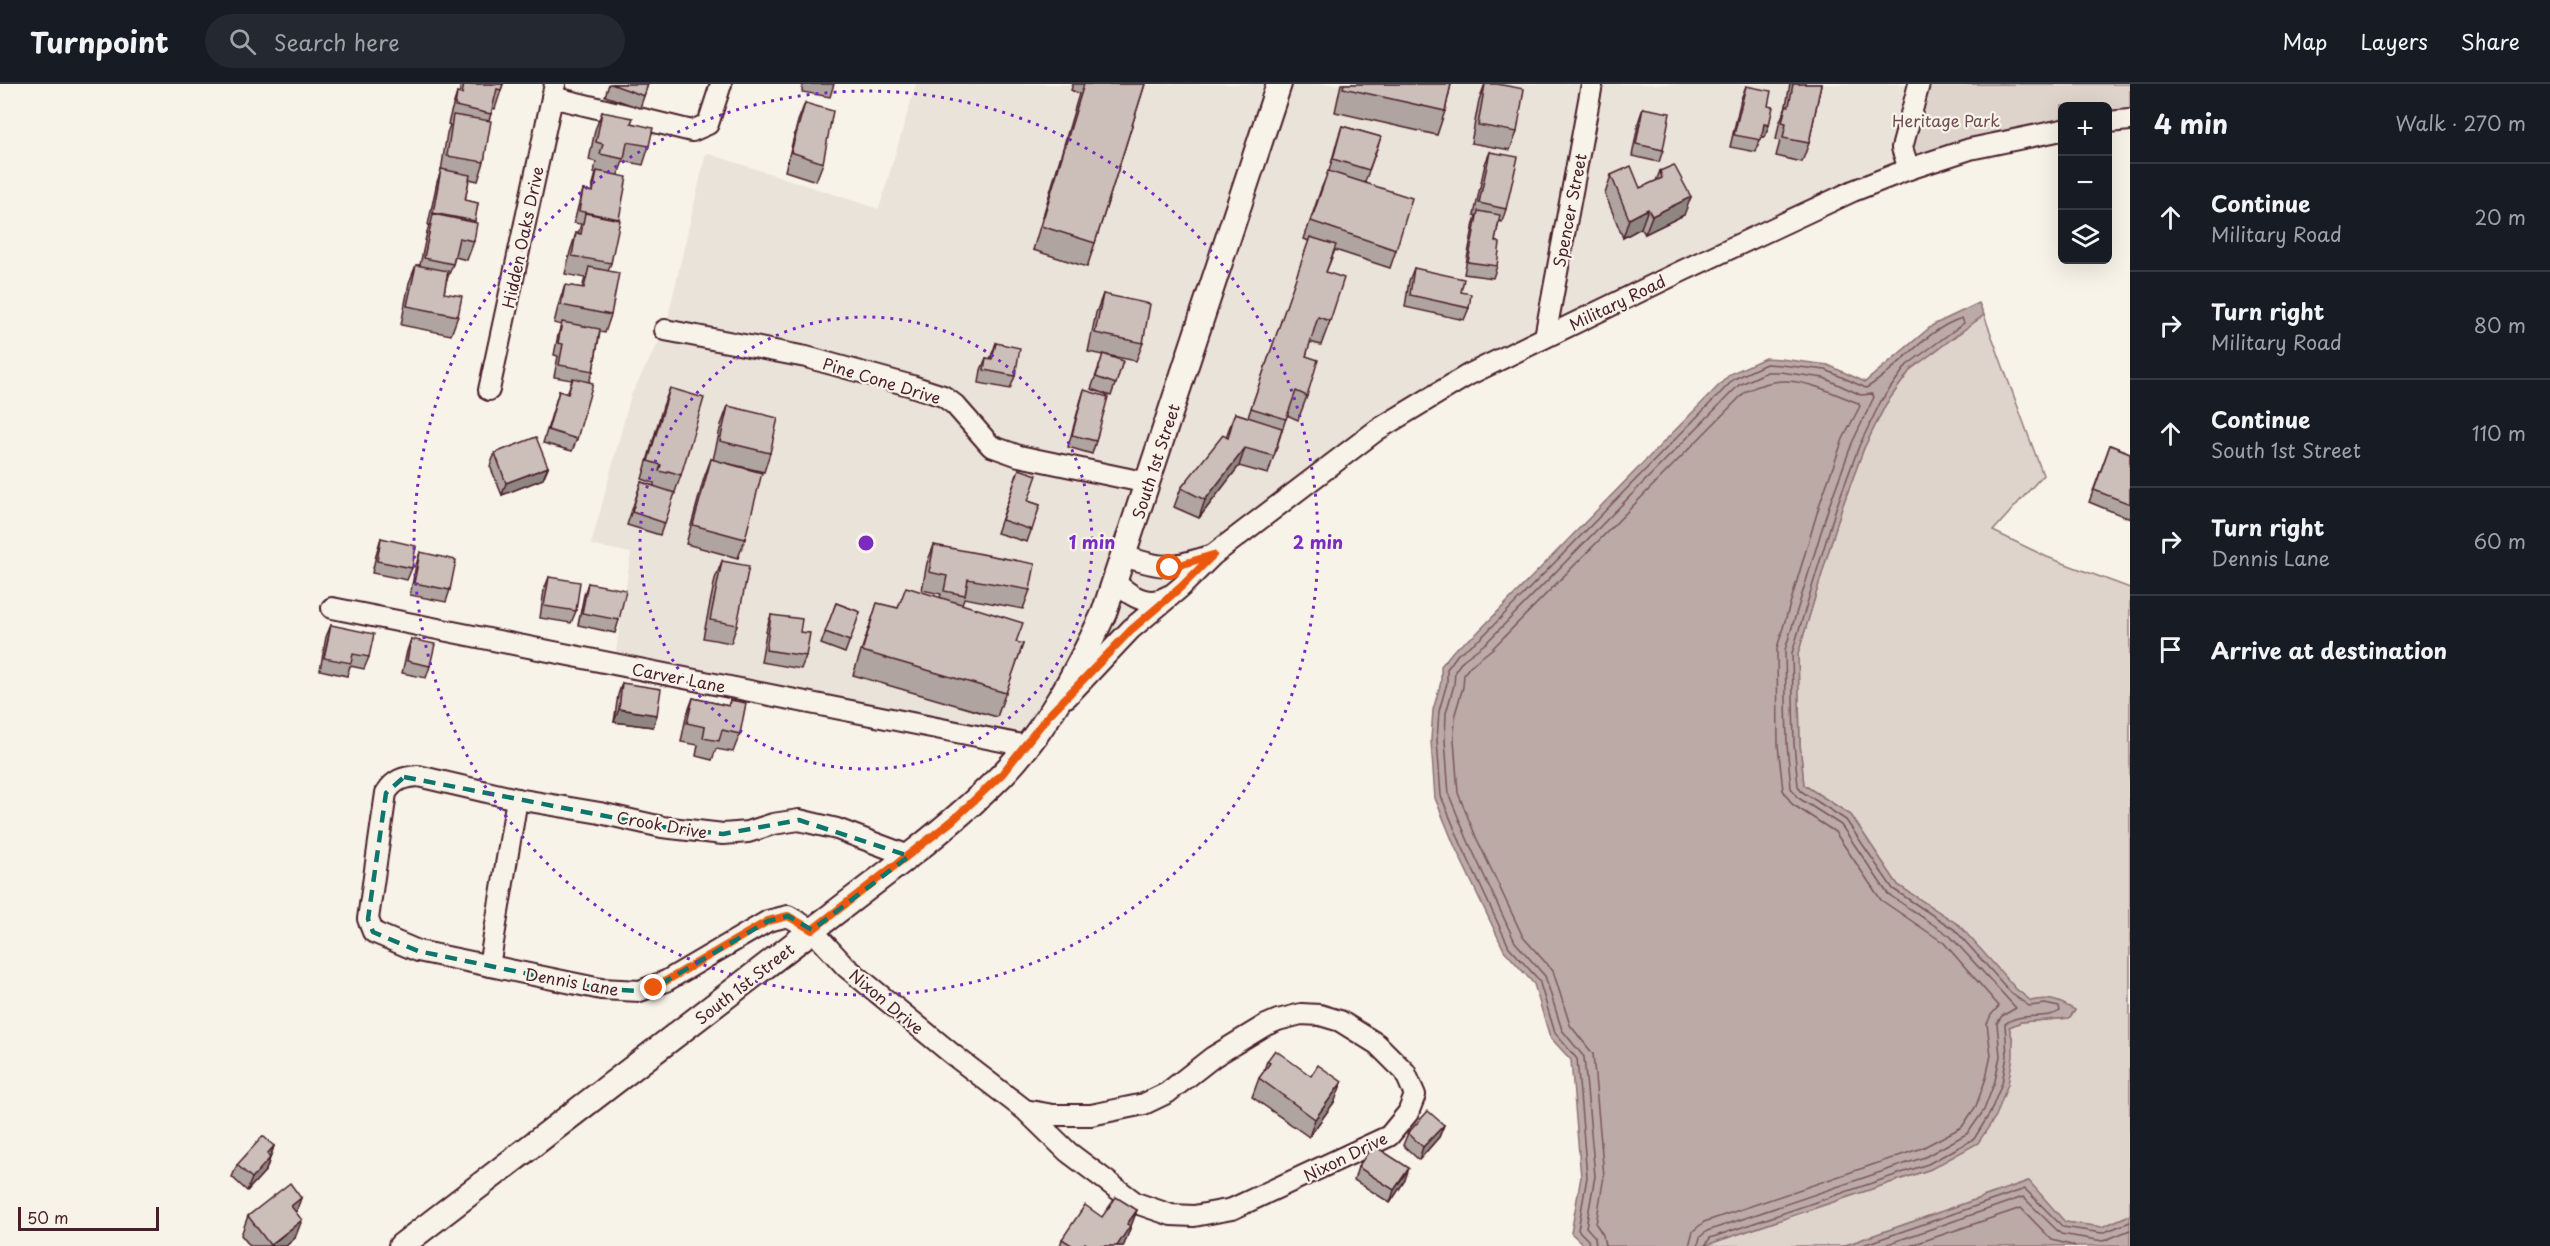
<!DOCTYPE html>
<html lang="en">
<head>
<meta charset="utf-8">
<style>
  :root { --surface:#171b24; --page:#242831; --text:#f1f3f6; --muted:#9ea1a6; --line:#363941 }
  body { margin:0; font-family:"Playpen Sans",sans-serif; background:var(--page); color:var(--text) }
  .controls { position:absolute; right:18px; top:18px; display:grid; overflow:hidden; border-radius:9px; box-shadow:0 6px 24px #0002 }
  .controls button { width:54px; height:54px; display:grid; place-items:center; padding:0; border:0; border-bottom:2px solid var(--line); background:var(--surface); color:var(--text); font:30px sans-serif }
  .scale { position:absolute; left:18px; bottom:15px; width:141px; box-sizing:border-box; padding-left:6px; border:3px solid #4a1f2b; border-top:0; font-size:16px; line-height:21px; white-space:nowrap; color:#4a1f2b; -webkit-text-stroke:4px #f7f3e8; paint-order:stroke }
  .stop { position:absolute; width:18px; height:18px; margin:-14px; border:4px solid #ea580c; border-radius:50%; background:#fff }
  .stop.end { background:#ea580c; border-color:#fff; box-shadow:0 2px 6px #0008 }
  .list { margin:0; padding:0; list-style:none }
  h2 { display:flex; justify-content:space-between; align-items:center; height:78px; margin:0; padding:0 24px; font-size:26px }
  h2 small { font-size:20px; font-weight:400; color:var(--muted) }
  .list li { display:grid; grid-template-columns:39px 1fr auto; gap:18px; align-items:center; box-sizing:border-box; height:108px; padding:0 24px; border-top:2px solid var(--line) }
  .list b { display:block; font-size:22px; white-space:nowrap }
  .list p { margin:0; font-size:20px; white-space:nowrap; color:var(--muted) }
  .list em { font-size:20px; font-style:normal; color:var(--muted) }
  .icon { flex:none; width:33px; height:33px; fill:none; stroke:currentColor; stroke-width:2; stroke-linecap:round; stroke-linejoin:round }
  .map { position:relative; flex:none; width:2130px; height:1162px; overflow:hidden }
  header { display:flex; align-items:center; gap:36px; box-sizing:border-box; height:84px; padding:0 30px; background:var(--surface); border-bottom:2px solid var(--line) }
  header strong { font-size:28px }
  nav { display:flex; gap:33px; margin-inline-start:auto; font-size:21px }
  .search { width:420px; height:54px; background:var(--page); display:flex; align-items:center; gap:15px; box-sizing:border-box; padding:0 21px; border-radius:33px; color:var(--muted); font-size:22px }
  main { display:flex }
  aside { flex:1; background:var(--surface) }
  .map>svg:first-child { display:block }
  .built { fill:#eae3da }
  .green { fill:#ded4cc; stroke:#947a7c; stroke-width:1.5 }
  .water { fill:#bcaaa7; stroke:#8e7275; stroke-width:1.5 }
  .lines { fill:none; stroke-linecap:round; stroke-linejoin:round }
  .shore { stroke:#78575d; stroke-width:1.5 }
  .minor-casing { stroke:#4a1f2b; stroke-width:24 }
  .major-casing { stroke:#4a1f2b; stroke-width:28 }
  .minor { stroke:#f7f3e8; stroke-width:20 }
  .major { stroke:#f7f3e8; stroke-width:24 }
  .wall { fill:#afa49f; stroke:#4a1f2b; stroke-width:1.5 }
  .shaded-wall { fill:#8f8682; stroke:#4a1f2b; stroke-width:1.5 }
  .building { fill:#ccbfb9; stroke:#4a1f2b; stroke-width:1.5 }
  .route { stroke:#ea580c; stroke-width:8 }
  .marked { fill:none; stroke:#0f766e; stroke-width:4.5; stroke-dasharray:12 8; stroke-linejoin:round }
  .ring { fill:none; stroke:#7b2cbf; stroke-width:3; stroke-dasharray:3 6 }
  .labels { text-anchor:middle; dominant-baseline:central; stroke-width:4.5; stroke-linejoin:round; paint-order:stroke }
  .park-label { font-size:16px; fill:#6f4c53; stroke:#f7f3e8 }
  .street-label { font-size:16px; fill:#4a1f2b; stroke:#f7f3e8 }
  .centre { fill:#7b2cbf; stroke:#f7f3e8; stroke-width:3 }
  .ring-label { font-size:18px; text-anchor:middle; font-weight:bold; fill:#7b2cbf; stroke:#f7f3e8; stroke-width:4.5; stroke-linejoin:round; paint-order:stroke }
</style>
</head>
<body>
<header>
<strong>Turnpoint</strong>
<div class="search"><svg class="icon" aria-label="search" viewBox="0 0 24 24"><circle cx="10" cy="10" r="6"/><path d="M15 15l6 6"/></svg>Search here</div>
<nav><a>Map</a><a>Layers</a><a>Share</a></nav>
</header>
<main>
<div class="map">
<svg width="2130" height="1162" viewBox="0 0 2130 1162">
  <rect width="100%" height="100%" fill="#f7f3e8"/>
  <filter id="ink" filterUnits="userSpaceOnUse"><feTurbulence type="fractalNoise" baseFrequency=".0167" numOctaves="2"/><feDisplacementMap in="SourceGraphic" scale="12" xChannelSelector="R" yChannelSelector="G"/><feConvolveMatrix kernelMatrix="1 2 1 2 8 2 1 2 1" color-interpolation-filters="sRGB"/></filter>
  <g filter="url(#ink)">
    <path class="built" d="M916,0H1919L1909,85L1468,291L1213,471L1027,662L614,580L631,469L591,461L631,311L665,246L706,69L879,125Z"/>
    <g class="green">
      <path d="M1919,0H2130V36L2108,38V22H2062V46L1909,85Z"/>
      <path d="M1984,231L2043,391L1993,447L2047,473L2130,504V1131L2102,1143L2064,1138L2028,1097L1843,1162H1703L1931,1085L2013,957L2009,943L2021,938L2069,934L2075,927C2060,916 2048,913 2031,917L2016,905L1959,842L1898,801L1851,731L1804,701L1800,660L1798,570L1841,426L1864,364L1886,320L1911,285Z"/>
    </g>
    <g class="water">
      <path d="M1979,219L1984,231L1911,285L1886,320L1864,364L1841,426L1798,570L1800,660L1804,701L1851,731L1898,801L1959,841L2016,905L2031,917C2049,913 2059,917 2075,926L2069,934L2021,938L2009,943L2013,957V973L2008,1000L1996,1032L1978,1059L1931,1085L1703,1162H1585L1571,1149L1581,1093L1571,976L1550,953L1534,900L1504,866L1455,763L1435,714L1431,656L1433,626L1441,598V582L1454,566L1476,550L1730,290L1765,274L1781,275L1828,281L1865,298L1933,241Z"/>
      <path d="M2029,1097L2065,1138L2102,1143L2130,1131V1162H1843Z"/>
    </g>
    <g class="lines">
      <g class="shore">
        <path d="M1589,1162L1588,1156L1578,1146L1587,1093L1577,975L1555,949L1539,896L1509,863L1461,760L1441,712L1437,656L1439,627L1447,599V585L1458,570L1481,554L1734,295L1766,280L1781,281L1826,286L1866,304C1901,284 1924,246 1962,234L1964,239L1907,281L1881,317L1859,362L1836,424L1792,569L1794,660L1798,702L1801,707L1846,736L1893,805L1955,846L2012,910L2029,922L2045,920L2059,923L2060,927C2045,937 2021,927 2005,940L2007,972L2002,999L1990,1029L1974,1055L1928,1080L1710,1154L1705,1162"/>
        <path d="M1596,1162L1595,1153L1586,1143L1595,1092L1584,973L1562,946L1545,892L1515,858L1468,757L1449,711L1445,656L1446,629L1454,601L1455,587L1463,576L1486,559L1739,301L1767,288H1780L1824,294L1861,311L1872,310L1874,313L1852,359L1829,422L1785,566L1787,660L1791,704L1797,713L1841,741L1888,810L1950,852L2016,924L2002,932L1997,939L2000,972L1995,997L1984,1026L1968,1049L1925,1073L1707,1147L1700,1153L1698,1162"/>
        <path d="M1605,1162L1603,1151L1596,1140L1604,1092L1593,970L1570,941L1553,887L1523,853L1476,753L1458,709L1454,656L1455,630L1463,603L1464,590L1470,582L1492,565L1745,308C1787,285 1817,303 1858,319L1860,322L1843,355L1820,419L1777,564L1778,661L1783,706L1792,720L1835,748L1881,816L1944,859L1999,922L1991,931L1987,940L1991,971L1986,994L1976,1022L1962,1043L1922,1064L1704,1138L1693,1147L1689,1162"/>
        <path d="M1860,1162L2025,1105L2063,1143L2102,1149L2130,1138"/>
        <path d="M1882,1162L2023,1113L2061,1150L2103,1157L2130,1146"/>
        <path d="M1909,1162L2021,1124L2052,1156L2075,1162"/>
      </g>
      <defs>
        <g id="minor">
          <path d="M552,13L692,47L708,40L721,0"/>
          <path d="M2108,38L2130,36"/>
          <path d="M1909,85L1902,64L1919,0"/>
          <path d="M665,246L806,273L912,302L943,312L955,321L991,362L1019,372L1148,399"/>
          <path d="M1545,253L1592,0"/>
          <path d="M489,306L555,0"/>
          <path d="M1124,472C1165,486 1169,484 1210,472"/>
          <path d="M1115,498C1129,511 1149,525 1168,512"/>
          <path d="M332,524L1027,662"/>
          <path d="M1067,613L1131,545L1181,503L1213,471L1377,346L1468,291L1682,187L1853,107L1909,85L1970,65L2062,46"/>
          <path d="M909,772L837,745L799,736L773,740L748,748L723,750L662,743L600,729L517,715L418,692C403,693 394,696 386,709L368,835L373,848L418,867L601,905L640,907L666,897L768,837L788,832L812,846L846,883L952,970L1025,1026L1053,1031H1091L1144,1020L1167,1009L1213,973L1264,942L1278,936L1301,930L1320,931L1340,937L1377,960L1405,988L1415,1011L1408,1029L1389,1052L1232,1125L1194,1132L1171,1131L1136,1119L1068,1068L1025,1026"/>
          <path d="M489,882L517,715"/>
        </g>
        <path id="major" d="M401,1162L909,772C941,747 973,720 1002,691C1047,645 1077,587 1104,529L1279,0"/>
      </defs>
      <use href="#minor" class="minor-casing"/>
      <use href="#major" class="major-casing"/>
      <use href="#minor" class="minor"/>
      <use href="#major" class="major"/>
    </g>
    <g class="wall">
      <path d="M461,0H503L495,25L493,24L489,36L484,78L478,97L469,95L465,116L478,119L474,138V157L467,176L455,173L453,180L446,198L444,209L458,232L451,251L401,241L409,199L416,181H420L427,148L429,141H428L437,98L441,87L447,49L450,41L448,40L451,28L457,9L459,10Z"/>
      <path d="M609,0H648L640,24L605,12Z"/>
      <path d="M803,0H834L830,13L802,8Z"/>
      <path d="M1073,0H1145L1095,159L1087,183L1033,166L1079,10L1071,6Z"/>
      <path d="M1341,0H1451L1445,27L1437,51L1335,28Z"/>
      <path d="M1485,0L1517,48L1510,66L1471,59L1479,16Z"/>
      <path d="M1790,0H1821L1809,59L1802,78L1776,72L1780,57L1776,56L1779,40L1786,22Z"/>
      <path d="M1746,2L1768,22L1769,41L1765,53H1761L1756,68L1730,63L1741,15Z"/>
      <path d="M805,19L823,79L816,97L785,87L798,37Z"/>
      <path d="M1643,24L1663,66L1659,78L1632,72L1639,36Z"/>
      <path d="M602,28L631,39L649,62L643,81L623,77L618,91V136L611,179L608,187L611,231L605,249L600,248L593,287L589,298L577,355L572,367L543,359L559,307L567,310L572,296L554,293L558,272L554,271L558,251L561,241L554,239L559,219L565,201L582,204L585,194L565,190L570,168L576,149L578,150L581,140L574,139L579,119L583,106L591,108L596,89H594L596,78L589,76L595,46Z"/>
      <path d="M1342,42L1381,53L1365,98L1396,166L1390,184L1335,166L1326,188L1330,237L1321,261L1310,258L1306,272L1307,312L1298,336L1287,331L1268,390L1239,382L1199,434L1174,423L1181,404L1226,353L1235,329L1248,333L1309,157L1304,155L1321,105L1329,87L1338,54Z"/>
      <path d="M1490,68L1506,125L1502,138L1499,137L1495,157L1497,182L1493,194L1464,190L1474,139L1476,132L1474,131L1485,80Z"/>
      <path d="M1660,87L1684,131L1645,150L1641,144L1623,154L1605,110L1611,91L1640,104L1656,97Z"/>
      <path d="M1414,184L1461,208L1469,224L1464,236L1405,223L1409,197Z"/>
      <path d="M1103,210L1143,259L1136,277L1106,271L1123,277L1111,312L1091,305L1103,271L1088,268L1096,229Z"/>
      <path d="M996,259L1015,292L1010,305L979,299L981,286L986,274L990,275Z"/>
      <path d="M670,304L681,391L660,451L627,441L641,398L654,402V399L642,395L663,322Z"/>
      <path d="M1084,306L1096,357L1092,370L1068,363L1080,319Z"/>
      <path d="M728,322L770,369L764,388L713,376L721,341Z"/>
      <path d="M2110,361L2130,369V435L2089,418Z"/>
      <path d="M495,369L548,383L543,395L502,411L490,382Z"/>
      <path d="M711,375L745,455L738,474L686,460L704,394Z"/>
      <path d="M1019,385L1028,417L1040,421L1027,458L997,449Z"/>
      <path d="M381,454L412,484L407,496L372,489L377,467Z"/>
      <path d="M934,461L1030,506L1023,525L964,514L962,520L1016,558L1023,560L997,633L853,591L877,520L898,524L940,514L941,510L922,506L927,479Z"/>
      <path d="M420,468L450,506L446,518L410,511L416,481Z"/>
      <path d="M722,477L737,541L731,559L703,554L715,495Z"/>
      <path d="M549,493L576,527L571,539L540,534L544,506Z"/>
      <path d="M588,499L619,536L615,549L578,541L584,511Z"/>
      <path d="M836,519L860,528L845,569L821,560Z"/>
      <path d="M771,531L800,548L806,572L801,585L761,578L767,543Z"/>
      <path d="M331,541L369,573L364,585L350,582L347,592L320,586L326,553Z"/>
      <path d="M411,555L430,582L426,594L402,589L407,567Z"/>
      <path d="M622,599L653,643L614,638L618,611Z"/>
      <path d="M693,614L728,622L730,616L740,650L733,668L716,665L712,676L696,672L698,661L681,658L686,633Z"/>
      <path d="M1267,977L1335,1017L1309,1053L1252,1013L1259,994L1263,989Z"/>
      <path d="M1444,1041L1439,1053L1419,1076L1403,1061L1408,1049Z"/>
      <path d="M274,1062L266,1086L247,1107L232,1093L237,1081Z"/>
      <path d="M1358,1083L1405,1096L1390,1119L1354,1096Z"/>
      <path d="M1137,1126L1123,1162H1060L1062,1155L1102,1133Z"/>
      <path d="M296,1129L295,1154L286,1162H250L241,1151L248,1132Z"/>
    </g>
    <g class="shaded-wall">
      <path d="M1764,40L1769,41L1765,53H1759Z"/>
      <path d="M1691,113L1684,131L1645,150L1652,132Z"/>
      <path d="M1648,125L1641,144L1623,154L1629,135Z"/>
      <path d="M1245,364L1239,382L1199,434L1205,416Z"/>
      <path d="M548,383L543,395L502,411L506,399Z"/>
      <path d="M619,625L657,631L653,643L614,638Z"/>
      <path d="M1342,998L1335,1017L1309,1053L1315,1035Z"/>
      <path d="M1444,1041L1439,1053L1419,1076L1423,1063Z"/>
      <path d="M274,1062L266,1086L247,1107L252,1094L267,1070Z"/>
      <path d="M1409,1084L1405,1096L1390,1119L1394,1106Z"/>
      <path d="M301,1114L295,1132L291,1122Z"/>
      <path d="M1137,1126L1124,1161L1123,1162H1117L1127,1140Z"/>
      <path d="M302,1136L295,1154L286,1162H270Z"/>
    </g>
    <g class="building">
      <path d="M464,0H503L501,6L497,5L491,30L455,22L457,9L462,10Z"/>
      <path d="M611,0H648L644,12Z"/>
      <path d="M1084,0H1145L1095,159L1041,142Z"/>
      <path d="M1344,0H1451L1445,27L1343,4Z"/>
      <path d="M1485,0H1497L1524,5L1517,48L1478,41Z"/>
      <path d="M1793,0H1821L1809,59L1783,54L1786,39L1782,38L1786,22H1789Z"/>
      <path d="M1746,2L1771,7L1768,22L1773,23L1769,41L1764,40L1761,56L1734,51Z"/>
      <path d="M805,19L833,27L823,79L791,68Z"/>
      <path d="M1643,24L1670,29L1663,66L1636,60Z"/>
      <path d="M602,28L633,34L631,39L653,44L649,62L627,58L624,75L600,70L603,60L596,58Z"/>
      <path d="M453,31L491,37L484,78L447,72Z"/>
      <path d="M1342,42L1381,53L1369,86L1333,75Z"/>
      <path d="M1490,68L1518,73L1506,125L1479,119Z"/>
      <path d="M1674,81L1691,113L1652,132L1648,125L1629,135L1611,91L1631,82L1640,104L1662,94L1660,87Z"/>
      <path d="M441,85L470,91L465,116L478,119L475,137L433,129Z"/>
      <path d="M597,87L627,93L619,135L579,127L583,106L593,108Z"/>
      <path d="M1328,87L1412,114L1396,166L1311,137Z"/>
      <path d="M1478,127L1500,131L1495,157L1500,159L1497,182L1468,178Z"/>
      <path d="M585,129L620,136L611,179L572,172L576,149L581,150Z"/>
      <path d="M433,130L477,139L474,157L459,154L453,180L424,174Z"/>
      <path d="M1310,153L1336,161L1326,188L1344,194L1330,237L1318,233L1306,272L1318,276L1307,312L1296,307L1286,335L1251,324Z"/>
      <path d="M416,181L448,187L444,209L462,212L458,232L407,222Z"/>
      <path d="M589,183L619,189L611,231L561,221L565,201L584,204Z"/>
      <path d="M1414,184L1464,195L1461,208L1471,210L1469,224L1410,211Z"/>
      <path d="M1103,210L1150,220L1143,259L1095,249Z"/>
      <path d="M562,238L600,245L593,287L559,281L563,260L558,259Z"/>
      <path d="M996,259L1020,264L1015,292L984,286L986,274L992,275Z"/>
      <path d="M1103,270L1123,277L1116,300L1096,293Z"/>
      <path d="M573,294L593,299L577,355L548,346L559,307L568,310Z"/>
      <path d="M670,304L704,314L681,391L668,387L667,389L659,387L661,381L648,377Z"/>
      <path d="M1084,306L1108,313L1096,357L1072,351Z"/>
      <path d="M728,322L778,334L770,369L720,357Z"/>
      <path d="M1235,329L1282,344L1274,372L1245,364L1205,416L1181,404L1223,351L1228,354Z"/>
      <path d="M536,353L548,383L506,399L495,369Z"/>
      <path d="M2110,361L2130,369V420L2094,406Z"/>
      <path d="M711,375L762,389L745,455L693,441Z"/>
      <path d="M1019,385L1037,391L1028,417L1040,421L1032,446L1002,436Z"/>
      <path d="M641,398L675,409L665,439L632,428Z"/>
      <path d="M381,454L416,462L412,484L377,477Z"/>
      <path d="M934,461L1035,480L1030,506L968,495L965,511L944,507L947,492L929,488Z"/>
      <path d="M420,468L456,476L450,506L414,499Z"/>
      <path d="M722,477L749,482L737,541L710,536Z"/>
      <path d="M549,493L580,498L576,527L544,522Z"/>
      <path d="M588,499L626,506L619,536L582,529Z"/>
      <path d="M906,503L1023,539L1016,558L1023,560L1006,609L862,567L877,519L898,524Z"/>
      <path d="M836,519L860,528L850,557L825,548Z"/>
      <path d="M771,531L802,535L800,548L810,549L806,572L766,566Z"/>
      <path d="M331,541L374,550L369,573L353,570L351,579L324,574Z"/>
      <path d="M411,555L435,560L430,582L407,577Z"/>
      <path d="M622,599L661,605L657,631L619,625Z"/>
      <path d="M693,614L729,622L730,616L746,619L740,650L722,646L719,657L703,654L705,643L687,639Z"/>
      <path d="M1275,966L1311,992L1318,981L1342,998L1315,1035L1259,994L1270,979L1267,977Z"/>
      <path d="M1428,1027L1444,1041L1423,1063L1408,1049Z"/>
      <path d="M263,1052L274,1062L267,1070L270,1074L252,1094L237,1081Z"/>
      <path d="M1373,1061L1409,1084L1394,1106L1358,1083Z"/>
      <path d="M290,1099L301,1114L291,1122L302,1136L270,1161L248,1132Z"/>
      <path d="M1116,1113L1137,1126L1127,1140L1130,1142L1117,1162H1089L1085,1159L1084,1162H1073L1062,1155L1085,1121L1102,1133Z"/>
    </g>
  </g>
  <g class="lines" filter="url(#ink)">
    <path class="route" d="M654,904L768,837L788,832L812,846L952,737L1002,690L1048,632L1131,546L1181,503L1213,471L1170,484"/>
  </g>
  <path class="marked" d="M404,693L662,743L723,750L799,736L909,772L812,846L788,832L768,837L666,897L640,907L601,905L418,867L373,848L368,835L386,709Z"/>
  <g class="ring">
    <circle cx="866" cy="459" r="226"/>
    <circle cx="866" cy="459" r="452"/>
  </g>
  <g class="labels">
    <g class="park-label">
      <text x="1946" y="36">Heritage Park</text>
    </g>
    <g class="street-label">
      <text transform="translate(1569 126) rotate(-79)">Spencer Street</text>
      <text transform="translate(522 153) rotate(-78)">Hidden Oaks Drive</text>
      <text transform="translate(1617 218) rotate(-26)">Military Road</text>
      <text transform="translate(882 296) rotate(17)">Pine Cone Drive</text>
      <text transform="translate(1155 377) rotate(-72)">South 1st Street</text>
      <text transform="translate(679 593) rotate(11)">Carver Lane</text>
      <text transform="translate(662 740) rotate(10)">Crook Drive</text>
      <text transform="translate(572 897) rotate(10)">Dennis Lane</text>
      <text transform="translate(744 899) rotate(-38)">South 1st Street</text>
      <text transform="translate(887 917) rotate(40)">Nixon Drive</text>
      <text transform="translate(1345 1072) rotate(-26)">Nixon Drive</text>
    </g>
  </g>
  <circle cx="866" cy="459" r="9" class="centre"/>
  <g class="ring-label">
    <text x="1092" y="465">1 min</text>
    <text x="1318" y="465">2 min</text>
  </g>
</svg>
<div class="controls">
<button>+</button>
<button>−</button>
<button><svg class="icon" aria-label="layers" viewBox="0 0 24 24"><path d="M12 4l9 5-9 5-9-5zM3 14l9 5 9-5"/></svg></button>
</div>
<div class="scale">50 m</div>
<div class="stop" style="left:1170px;top:484px"></div>
<div class="stop end" style="left:654px;top:904px"></div>
</div>
<aside>
<h2>4 min<small>Walk · 270 m</small></h2>
<ul class="list">
<li><svg class="icon" aria-label="ahead" viewBox="0 0 24 24"><path d="M12 20V5M6 11l6-6 6 6"/></svg><div><b>Continue</b><p>Military Road</p></div><em>20 m</em></li>
<li><svg class="icon" aria-label="right" viewBox="0 0 24 24"><path d="M7 20v-9h11M14 6l5 5-5 5"/></svg><div><b>Turn right</b><p>Military Road</p></div><em>80 m</em></li>
<li><svg class="icon" aria-label="ahead" viewBox="0 0 24 24"><path d="M12 20V5M6 11l6-6 6 6"/></svg><div><b>Continue</b><p>South 1st Street</p></div><em>110 m</em></li>
<li><svg class="icon" aria-label="right" viewBox="0 0 24 24"><path d="M7 20v-9h11M14 6l5 5-5 5"/></svg><div><b>Turn right</b><p>Dennis Lane</p></div><em>60 m</em></li>
<li><svg class="icon" aria-label="arrive" viewBox="0 0 24 24"><path d="M6 21V4h12l-3 4 3 4H6"/></svg><div><b>Arrive at destination</b></div></li>
</ul>
</aside>
</main>
</body>
</html>
